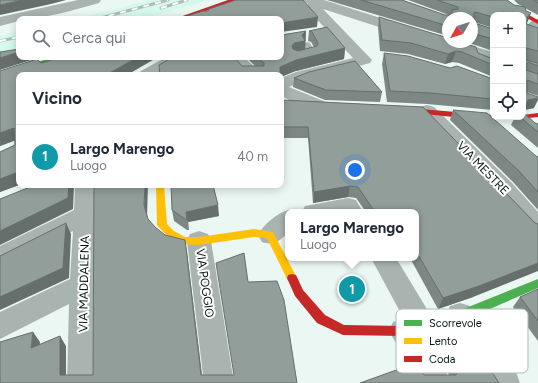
<!DOCTYPE html>
<html lang="it">
<head>
<meta charset="utf-8">
<style>
  :root { --surface:#fff; --page:#f2f2f3; --text:#1f2937; --muted:#747a83; --line:#e0e1e3; --accent:#111827 }
  body { margin:0; font-family:Figtree,sans-serif; background:var(--page); color:var(--text) }
  .controls { position:absolute; right:12px; top:12px; display:grid; overflow:hidden; border-radius:8px; box-shadow:0 2px 10px #0003 }
  .controls button { width:36px; height:36px; display:grid; place-items:center; padding:0; border:0; border-bottom:1px solid var(--line); background:var(--surface); color:var(--text); font:20px sans-serif }
  .compass { position:absolute; left:442px; top:12px; width:36px; height:36px; border-radius:50%; background:var(--surface); box-shadow:0 2px 10px #0003; rotate:231deg }
  .you { position:absolute; left:355px; top:170px; width:14px; height:14px; margin:-10px; border:3px solid #fff; border-radius:50%; background:#1a73e8; box-shadow:0 0 0 6px #1a73e833 }
  .badge { display:grid; place-items:center; width:26px; height:26px; border-radius:50%; background:var(--accent); color:#fff; font-size:13px; font-weight:700 }
  .pin { position:absolute; translate:-50% -50%; border:2px solid #fff; box-shadow:0 1px 4px #0006 }
  .popup { position:absolute; left:285px; top:209px; width:134px; height:52px; box-sizing:border-box; display:grid; place-content:center; border-radius:8px; background:var(--surface); filter:drop-shadow(0 1px 3px #0005); font-size:13px; white-space:nowrap; color:var(--muted) }
  .popup b { font-size:15px; color:var(--text) }
  .popup::after { content:''; position:absolute; left:50%; top:100%; margin-left:-8px; border:8px solid transparent; border-top-color:var(--surface) }
  .list { margin:0; padding:0; list-style:none }
  h2 { display:flex; justify-content:space-between; align-items:center; height:52px; margin:0; padding:0 16px; font-size:17px }
  h2 small { font-size:13px; font-weight:400; color:var(--muted) }
  .list li { display:grid; grid-template-columns:26px 1fr auto; gap:12px; align-items:center; box-sizing:border-box; height:64px; padding:0 16px; border-top:1px solid var(--line) }
  .list b { display:block; font-size:15px; white-space:nowrap }
  .list p { margin:0; font-size:13px; white-space:nowrap; color:var(--muted) }
  .list em { font-size:13px; font-style:normal; color:var(--muted) }
  .icon { flex:none; width:22px; height:22px; fill:none; stroke:currentColor; stroke-width:2; stroke-linecap:round; stroke-linejoin:round }
  .map { position:relative; flex:none; width:538px; height:383px; overflow:hidden }
  .search { position:absolute; background:var(--surface); box-shadow:0 2px 10px #0003; left:16px; top:16px; width:268px; height:44px; display:flex; align-items:center; gap:10px; box-sizing:border-box; padding:0 14px; border-radius:8px; color:var(--muted); font-size:15px }
  .panel { position:absolute; background:var(--surface); box-shadow:0 2px 10px #0003; left:16px; top:72px; width:268px; height:116px; border-radius:8px }
  .map>svg:first-child { display:block }
  .built { fill:#d6f9ee }
  .lines { fill:none; stroke-linecap:round; stroke-linejoin:round }
  .lane { fill:#a9b4b1; fill-rule:evenodd }
  .street { fill:#a9b4b1; fill-rule:evenodd }
  .fast { fill:#4caf50; fill-rule:evenodd }
  .slow { fill:#ffc107; fill-rule:evenodd }
  .jam { fill:#c62828; fill-rule:evenodd }
  .rail-casing { stroke:#b0bbb8; stroke-width:3 }
  .rail { stroke:#fff; stroke-width:2; stroke-dasharray:6; stroke-linecap:butt }
  .wall { fill:#7d8884 }
  .shaded-wall { fill:#666f6c }
  .building { fill:#919e9a; stroke:#666f6c }
  .labels { text-anchor:middle; dominant-baseline:central; stroke-width:4; stroke-linejoin:round; paint-order:stroke }
  .street-label { font-size:12px; fill:#071713; stroke:#fff }
  .key { fill:#fff; stroke:#b5b9b8; stroke-width:1 }
  .key-label { font-size:11px; fill:#071713 }
</style>
</head>
<body>
<div class="map">
<svg width="538" height="383" viewBox="0 0 538 383">
  <rect width="100%" height="100%" fill="#eaf7f3"/>
  <g class="built">
    <path d="M150,0H210L142,19H76Z"/>
    <path d="M19,31V49L0,53V36Z"/>
  </g>
  <g class="lines">
    <path class="lane" d="M307,42L310,43L316,54L312,57L300,58L299,56L300,54L307,53L303,45Z"/>
    <g class="street">
      <path d="M78,0H101L99,3C73,10 45,19 19,19V21L0,26V17Z"/>
      <path d="M303,0H324L412,28L415,31L412,34L407,36L323,9L372,60L370,63L308,80L289,87L326,102L329,106L326,110C312,114 294,102 281,96V78L296,72L353,58L309,11L307,8L308,4Z"/>
      <path d="M538,19V36L527,31L524,28L533,20Z"/>
      <path d="M448,41L459,42L493,52V62L446,48L444,45Z"/>
      <path d="M166,57H186L184,60L159,75H138L141,71Z"/>
      <path d="M226,57H244L263,75H244Z"/>
      <path d="M427,105L434,107L512,183L538,212V236L530,233L496,195L420,115L418,111L420,107Z"/>
      <path d="M75,185H97V383H67L69,304L0,339V312L70,279L73,231L9,264L0,267V246L74,210Z"/>
      <path d="M348,198L356,200L363,212H302L305,206Z"/>
      <path d="M288,210L294,212H288V233C279,241 274,246 262,242L258,235C264,224 276,214 288,210Z"/>
      <path d="M199,231L208,234L211,241L234,383H204L187,241L190,234Z"/>
      <path d="M371,258H396L436,324L432,333L423,336L446,372L450,383H419L389,331L393,322L404,319Z"/>
      <path d="M460,303L470,306L516,372L520,383H488L446,315L450,306Z"/>
    </g>
    <g class="fast">
      <path d="M53,57H63L0,79V75Z"/>
      <path d="M538,279V288L469,318L465,319L461,318L459,314L461,310Z"/>
    </g>
    <path class="slow" d="M156,185H164L167,224L174,231L185,237H199L254,229L273,232L297,278L296,281L292,282L288,281L267,238L254,237L199,245L181,244L168,237L157,225Z"/>
    <g class="jam">
      <path d="M228,0H237L183,19H174Z"/>
      <path d="M501,0H507L514,7L538,20V24L510,9Z"/>
      <path d="M395,107L493,115V117H523V115L538,113V117C491,123 445,116 398,111L394,109Z"/>
      <path d="M292,274L296,275L303,290L325,315L344,325L403,326L422,319L448,316L465,309L469,310L471,314L469,318L448,326L422,329L403,336L343,335L317,323L295,296L287,278L288,275Z"/>
    </g>
    <defs>
      <g id="rail">
        <path d="M161,8L187,0"/>
        <path d="M97,19L168,0"/>
        <path d="M0,41L19,37"/>
      </g>
    </defs>
    <use href="#rail" class="rail-casing"/>
    <use href="#rail" class="rail"/>
  </g>
  <g class="wall">
    <path d="M327,0H402L445,15H449L408,0H507L514,5L522,6L518,4L514,0H538V15L525,8L527,23V24L538,28V63L526,60L538,63V96L527,92L534,108L524,110L523,112V15H493V28L474,22V23L493,29V51L466,42H472V18H448V36Z"/>
    <path d="M379,17L493,59V77L459,63L452,62L445,64L408,54L380,51L378,27Z"/>
    <path d="M306,31L305,49L314,47L311,42L308,41L309,31L345,48L344,59L296,71L242,66H255L246,57H281Z"/>
    <path d="M384,53L450,68L493,79V110L427,104L387,102L382,64Z"/>
    <path d="M41,63L19,75V185L0,192V152L15,145V140L0,146V71Z"/>
    <path d="M294,78L382,92L380,102L325,100L293,87Z"/>
    <path d="M281,100L423,107L473,297L438,309L410,258H416V212H366L356,198L348,197L313,203L308,138H281Z"/>
    <path d="M453,110L536,156L538,157V210L513,182L450,120Z"/>
    <path d="M515,117H523L535,123L538,124V148L511,125Z"/>
    <path d="M172,210L219,216L188,222L189,230H187L174,221Z"/>
    <path d="M538,289V341L513,307L520,297Z"/>
    <path d="M436,337L499,383L424,375H449L447,371L432,347Z"/>
  </g>
  <g class="shaded-wall">
    <path d="M23,0H66L51,4L0,15V5Z"/>
    <path d="M531,13L527,23L523,26L527,17Z"/>
    <path d="M318,17L317,27L281,32V23Z"/>
    <path d="M306,31L305,51L294,54L292,46L302,35Z"/>
    <path d="M345,48L344,59L296,71L281,77V75H280V67L296,60Z"/>
    <path d="M456,51L452,62L445,64L448,54Z"/>
    <path d="M19,52V57H30L31,60L0,70V58Z"/>
    <path d="M138,57H158L127,75H106Z"/>
    <path d="M283,88V99H281V89Z"/>
    <path d="M538,98V100L534,108L524,110L528,100Z"/>
    <path d="M14,128L19,139L0,146V133Z"/>
    <path d="M16,173L19,178V185L0,192V179Z"/>
    <path d="M69,185H74L73,209L0,245V231Z"/>
    <path d="M145,185H148L147,216L144,205Z"/>
    <path d="M350,186L348,197L313,203L314,192Z"/>
    <path d="M218,205L219,216L188,222L189,230L186,212Z"/>
    <path d="M66,223L71,234L69,278L0,310V297Z"/>
    <path d="M185,240L187,251L203,383L201,375Z"/>
    <path d="M538,263V271L473,297L438,309L443,298Z"/>
    <path d="M33,332L40,342L38,357L31,348Z"/>
    <path d="M60,336L66,346V383L60,375Z"/>
  </g>
  <g class="building">
    <path d="M0,0H23L0,5Z"/>
    <path d="M236,0H303L318,17L281,23V19H178L203,11H208L209,9Z"/>
    <path d="M361,0H402L445,15H452V10L458,9V7L437,0H507L514,5L525,7L526,11L531,13L527,17L528,20L524,23L538,28V51L526,48V60L538,63V66L528,62L526,64V70L538,74V84L527,80V93L538,97V98L528,100L526,105H523V15H493V17L475,12L474,13V23L493,29V39L472,33V18H448V26Z"/>
    <path d="M533,0H538V3Z"/>
    <path d="M379,17L448,38V42H460L476,47L478,53L493,59V65L462,52L456,51L448,54L411,43L382,40Z"/>
    <path d="M327,27L345,48L296,60L280,67V75H160L159,65L173,57H234L242,66H264V63L257,57H281V35L306,31L302,35L305,41L294,43L292,46L293,49L298,51L317,46L318,43L312,32L309,31Z"/>
    <path d="M19,49V52L0,58V52Z"/>
    <path d="M384,53L408,56L450,68L457,66L493,79V99L430,93L390,91Z"/>
    <path d="M61,57H138L106,75H19V173H16L0,179V152L15,145L14,128L0,133V71L37,59L41,63Z"/>
    <path d="M355,61L382,92L326,90L294,78L309,72Z"/>
    <path d="M281,100L423,107L535,223L538,224V263L479,286L443,298L416,251V212H375L358,187L350,186L314,192L308,127H281Z"/>
    <path d="M453,110L487,113L536,156L538,157V192L519,171Z"/>
    <path d="M523,114H525L535,123L538,124V132L520,117H523Z"/>
    <path d="M35,185H69L68,198L0,231V199Z"/>
    <path d="M94,185H145L144,205L148,219L155,227L165,235L185,240L201,375H234L216,263L244,253L248,282L277,281L284,300L297,383H0V342L33,332L31,348L60,336V375H93Z"/>
    <path d="M171,185H213L218,205L186,212L187,219H185L172,210Z"/>
    <path d="M66,223L63,268L0,297V256Z"/>
    <path d="M538,289V321L520,297Z"/>
    <path d="M462,327L499,383H360L416,363L424,375H456L457,373L453,362L436,337Z"/>
  </g>
  <g class="labels">
    <g class="street-label">
      <text transform="translate(483 168) rotate(46)">VIA MESTRE</text>
      <text transform="translate(205 283) rotate(82)">VIA POGGIO</text>
      <text transform="translate(84 284) rotate(-89)">VIA MADDALENA</text>
    </g>
  </g>
  <rect x="396" y="309" width="132" height="64" rx="6" class="key"/>
  <rect x="404" y="320" width="18" height="6" fill="#4caf50"/>
  <rect x="404" y="338" width="18" height="6" fill="#ffc107"/>
  <rect x="404" y="356" width="18" height="6" fill="#c62828"/>
  <g class="key-label">
    <text x="429" y="327">Scorrevole</text>
    <text x="429" y="345">Lento</text>
    <text x="429" y="363">Coda</text>
  </g>
</svg>
<div class="controls">
<button>+</button>
<button>−</button>
<button><svg class="icon" aria-label="locate" viewBox="0 0 24 24"><circle cx="12" cy="12" r="6"/><path d="M12 2v4M12 18v4M2 12h4M18 12h4"/></svg></button>
</div>
<svg class="compass" viewBox="-18 -18 36 36"><path d="M0-13l5 13h-10z" fill="#e53935"/><path d="M0 13l5-13h-10z" fill="#747a83"/></svg>
<div class="you"></div>
<div class="pin badge" style="left:352px;top:289px;background:#0f9aa8">1</div>
<div class="popup"><b>Largo Marengo</b>Luogo</div>
<div class="search"><svg class="icon" aria-label="search" viewBox="0 0 24 24"><circle cx="10" cy="10" r="6"/><path d="M15 15l6 6"/></svg>Cerca qui</div>
<section class="panel">
<h2>Vicino<small></small></h2>
<ul class="list">
<li><span class="badge" style="background:#0f9aa8">1</span><div><b>Largo Marengo</b><p>Luogo</p></div><em>40 m</em></li>
</ul>
</section>
</div>
</body>
</html>
